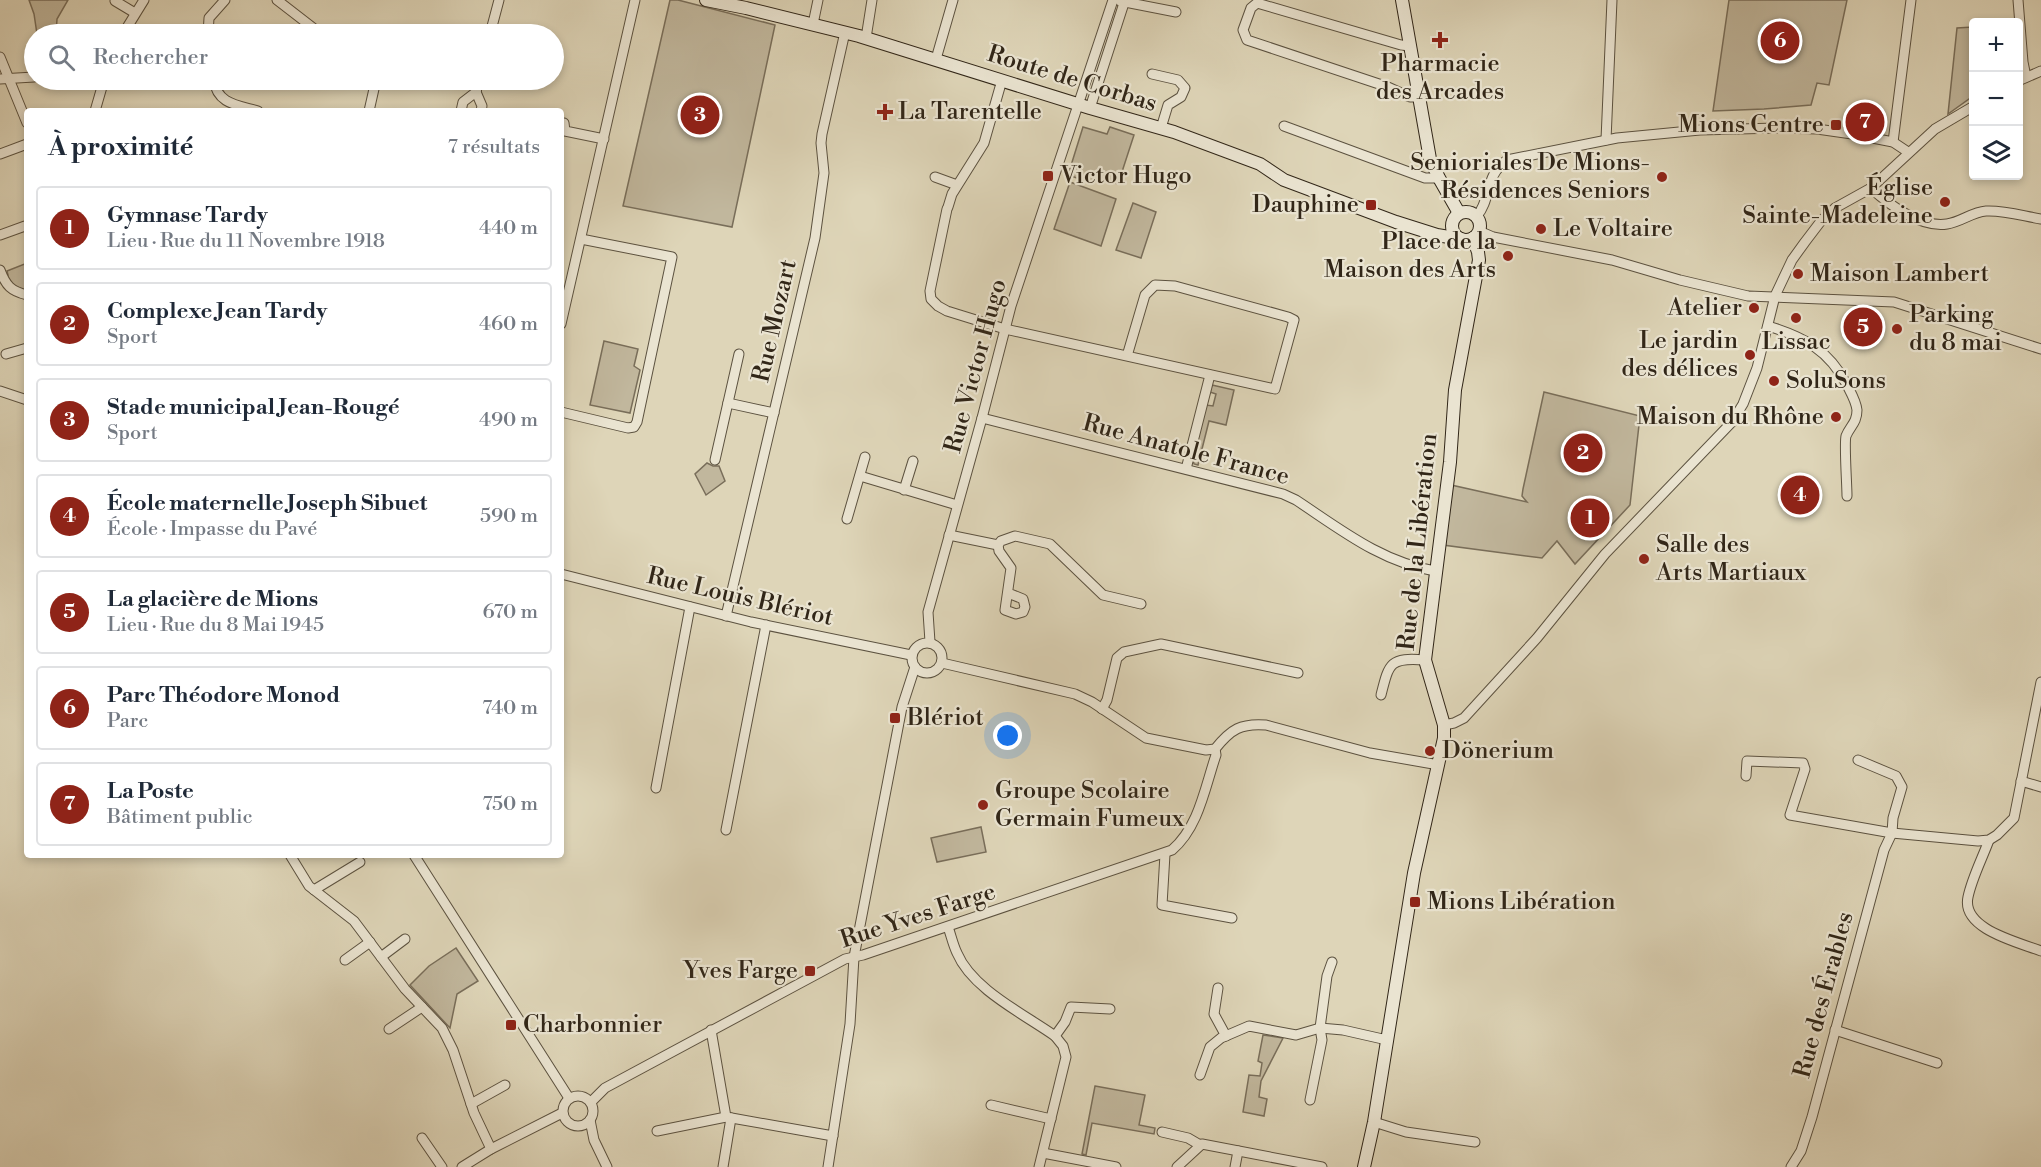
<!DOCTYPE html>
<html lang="fr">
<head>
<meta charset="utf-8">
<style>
  :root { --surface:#fff; --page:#f6f6f7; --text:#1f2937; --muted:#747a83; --line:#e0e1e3; --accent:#8f2418 }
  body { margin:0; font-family:"Libre Bodoni",serif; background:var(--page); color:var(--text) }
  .controls { position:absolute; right:18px; top:18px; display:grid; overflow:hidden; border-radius:6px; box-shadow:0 3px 9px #0003 }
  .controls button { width:54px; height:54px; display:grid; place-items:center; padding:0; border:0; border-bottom:2px solid var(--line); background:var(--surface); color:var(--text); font:30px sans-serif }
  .you { position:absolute; left:1008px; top:736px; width:21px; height:21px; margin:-15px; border:4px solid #fff; border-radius:50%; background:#1a73e8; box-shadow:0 0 0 9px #1a73e833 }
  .badge { display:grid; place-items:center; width:39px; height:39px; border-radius:50%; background:var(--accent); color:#fff; font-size:20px; font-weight:700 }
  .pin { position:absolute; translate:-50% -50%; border:3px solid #fff; box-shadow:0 2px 6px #0006 }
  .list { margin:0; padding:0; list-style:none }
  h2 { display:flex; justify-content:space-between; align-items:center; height:78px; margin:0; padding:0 24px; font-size:26px }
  h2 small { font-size:20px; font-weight:400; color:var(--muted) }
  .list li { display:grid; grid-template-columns:39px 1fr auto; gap:18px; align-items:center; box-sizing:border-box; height:84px; margin:0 12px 12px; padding:0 12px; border:2px solid var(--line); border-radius:6px }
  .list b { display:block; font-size:22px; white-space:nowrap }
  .list p { margin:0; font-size:20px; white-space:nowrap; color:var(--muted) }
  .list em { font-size:20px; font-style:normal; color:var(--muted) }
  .icon { flex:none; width:33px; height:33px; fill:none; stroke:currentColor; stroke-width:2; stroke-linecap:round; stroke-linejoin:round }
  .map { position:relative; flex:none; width:2041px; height:1167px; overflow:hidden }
  .search { position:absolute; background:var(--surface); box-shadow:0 3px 9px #0003; left:24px; top:24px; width:540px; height:66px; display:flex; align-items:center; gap:15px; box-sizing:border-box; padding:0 21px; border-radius:33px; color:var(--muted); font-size:22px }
  .panel { position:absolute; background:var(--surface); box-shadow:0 3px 9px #0003; left:24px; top:108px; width:540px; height:750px; border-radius:6px }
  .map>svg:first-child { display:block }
  .green { fill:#c1b79d; stroke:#796e5a; stroke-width:1.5 }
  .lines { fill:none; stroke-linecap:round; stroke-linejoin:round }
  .street-casing { stroke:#5c5240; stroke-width:11 }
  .secondary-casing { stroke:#312618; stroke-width:14 }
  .street { stroke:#eae4d1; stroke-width:9 }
  .secondary { stroke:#eae4d1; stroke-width:12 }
  .poi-dot { fill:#8f2418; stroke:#eae4d1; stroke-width:2 }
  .labels { text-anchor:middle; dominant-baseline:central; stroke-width:4.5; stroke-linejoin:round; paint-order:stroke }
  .poi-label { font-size:24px; fill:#312618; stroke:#eae4d1; text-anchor:start }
  .street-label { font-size:24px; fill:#312618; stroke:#eae4d1 }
</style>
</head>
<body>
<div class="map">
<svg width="2041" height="1167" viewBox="0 0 2041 1167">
  <rect width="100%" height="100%" fill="#ded5b8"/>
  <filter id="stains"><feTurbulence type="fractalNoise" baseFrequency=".00333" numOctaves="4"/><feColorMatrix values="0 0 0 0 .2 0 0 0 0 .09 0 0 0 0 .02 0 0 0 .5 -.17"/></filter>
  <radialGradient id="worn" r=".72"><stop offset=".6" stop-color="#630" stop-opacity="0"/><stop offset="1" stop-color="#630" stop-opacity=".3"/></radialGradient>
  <g class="green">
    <path d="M29,0H68L57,19L56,34H37L34,14Z"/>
    <path d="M670,0H678L775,25L732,227L623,206Z"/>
    <path d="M1729,0H1847L1829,85L1817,83L1811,105L1764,109L1713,111Z"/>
    <path d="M1973,27V96L1948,114L1957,28Z"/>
    <path d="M1083,127L1107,134L1110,127L1134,135L1118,184L1094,176L1092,183L1068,175Z"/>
    <path d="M1070,182L1116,199L1101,246L1054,229Z"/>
    <path d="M1133,203L1156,212L1141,258L1116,250Z"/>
    <path d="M27,263V291L15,288L6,276L8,275L7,271Z"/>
    <path d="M604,341L638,349L634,366L640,370L630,413L590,405Z"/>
    <path d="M1212,385L1234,390L1226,425L1209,421L1198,465L1194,464L1192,457L1206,405L1213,406L1216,394L1210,392Z"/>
    <path d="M1544,392L1640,416L1630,505L1575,564L1557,541L1542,558L1443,545L1451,485L1527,502L1522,496L1523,489Z"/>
    <path d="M707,463L713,466H719L725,481L706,495L695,474Z"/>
    <path d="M981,827L986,852L937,862L931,838Z"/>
    <path d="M456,948L478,981L457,994L450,1028L410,985L429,966Z"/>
    <path d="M1263,1035L1283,1038L1261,1081L1259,1097L1267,1099L1264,1116L1243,1112L1249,1075L1260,1076L1262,1063L1258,1061Z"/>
    <path d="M1095,1086L1145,1095L1139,1125L1155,1128L1154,1134L1092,1123L1086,1155L1082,1154Z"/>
  </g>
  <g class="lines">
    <defs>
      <g id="street">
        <path d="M277,0L321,34"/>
        <path d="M2018,0L2023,62L2026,77"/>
        <path d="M115,1L135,13"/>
        <path d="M1120,1L1176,12"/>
        <path d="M813,24L818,0"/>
        <path d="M123,34L144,0"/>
        <path d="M208,34L209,18L225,0"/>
        <path d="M490,34L499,0"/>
        <path d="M866,38L872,0"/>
        <path d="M1410,46L1401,45L1257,3L1251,8L1243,30L1247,40L1388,87L1410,97H1419"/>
        <path d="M0,57L27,123"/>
        <path d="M936,59L953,0"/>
        <path d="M1152,74L1178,80L1185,88L1181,97L1168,105L1161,128"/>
        <path d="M0,79L34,77"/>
        <path d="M214,80C217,104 237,105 258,111"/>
        <path d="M2018,81L2041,71"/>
        <path d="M476,92L482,106L481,111"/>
        <path d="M1090,108L1125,0"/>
        <path d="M95,111L104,80"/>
        <path d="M369,111L376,80"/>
        <path d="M461,111L463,102L476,92L479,80"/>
        <path d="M564,123L565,131L604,139"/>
        <path d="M1284,126L1425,178H1439"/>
        <path d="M1606,140L1612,0"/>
        <path d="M1893,142L1911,0"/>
        <path d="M0,154L27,144"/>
        <path d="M935,177L957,185"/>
        <path d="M1871,188C1889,205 1921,228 1947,224C1961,222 1972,212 1986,211C2004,210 2023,216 2041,219"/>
        <path d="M948,207L952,194L984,143L1002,80"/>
        <path d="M947,209L930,291L931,299L938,306L947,311L1005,329L1275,389L1294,320L1288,317L1175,286L1155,285L1145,295L1127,356"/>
        <path d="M1477,216C1492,198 1484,176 1507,160L1617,138L1700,130L1778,128L1817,129L1852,134L1893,142L1908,152"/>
        <path d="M1479,231L1493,237L1612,260L1680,280L1748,296L1894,302L2041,349"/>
        <path d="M0,235L25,226"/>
        <path d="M0,270C6,286 11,291 27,295"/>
        <path d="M561,324L635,0"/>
        <path d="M1768,326C1804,337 1829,350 1847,385C1851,393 1856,401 1857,410C1857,423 1850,426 1846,436C1844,443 1847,485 1847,496"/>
        <path d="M6,354L27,348"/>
        <path d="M0,391L27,400"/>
        <path d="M728,403L774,413"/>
        <path d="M561,412L628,428L634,427L637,422L672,257L581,239"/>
        <path d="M982,418L1283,494L1296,500C1340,529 1381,562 1435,571"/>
        <path d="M715,460L739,354"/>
        <path d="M1186,469L1210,375"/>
        <path d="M860,476L957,505"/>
        <path d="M904,490L913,461"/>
        <path d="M847,519L865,457"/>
        <path d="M949,535L998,545"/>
        <path d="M561,574L751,622L911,655"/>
        <path d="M1008,593L1023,599L1025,607L1023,612L1016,614L1005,610L1011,568L999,551L998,545L1001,541L1015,536L1050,544L1103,595L1141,604"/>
        <path d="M726,616L815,238L824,173L821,143L822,134L845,32"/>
        <path d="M930,642L928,612L982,418L1011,306L1113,0"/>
        <circle cx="927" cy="658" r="15"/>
        <path d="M942,663L1075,694L1092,702L1146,738L1206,750L1215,749C1231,729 1241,723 1266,725L1370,753L1439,765"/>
        <path d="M1381,695C1389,663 1390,657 1425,660"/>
        <path d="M1102,709L1107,700L1117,658L1124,652L1161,644L1298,673"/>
        <path d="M1444,725L1454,723L1464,718L1537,638L1605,554L1732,422L1743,404L1757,368L1775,296L1792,260L1805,242L1821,221L1835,208L1871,188L1935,129L1974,106"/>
        <path d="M1746,776L1747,761L1803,763L1805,769L1790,815L1892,833L1978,841L1989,840L1997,835L2014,818L2041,682"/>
        <path d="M2021,781L2041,787"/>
        <path d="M656,788L690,607"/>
        <path d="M726,830L766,625"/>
        <path d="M1989,840C1982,859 1972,878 1968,897C1961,929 2018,942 2041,951"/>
        <path d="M1165,854L1162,905L1232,918"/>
        <path d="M290,855L309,886L354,921L405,989L442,1028L453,1050L474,1113L491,1149"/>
        <path d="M414,855L569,1098"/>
        <path d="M314,890L360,862"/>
        <path d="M948,927C951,935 953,945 957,953C972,989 1024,1014 1055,1036L1063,1046L1066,1057L1039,1167"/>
        <path d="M381,957L405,939"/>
        <path d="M345,960L370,942"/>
        <path d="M1218,988L1214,1014L1226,1036"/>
        <path d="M389,1029L422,1007"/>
        <path d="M711,1030L726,1117L833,1136"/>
        <path d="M1835,1030L1937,1063"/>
        <path d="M1055,1036L1065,1022L1071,1007L1110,1009"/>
        <path d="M1200,1075L1210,1047L1221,1038L1249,1026L1296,1035L1320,1028L1343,1030L1387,1040"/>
        <circle cx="578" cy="1111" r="15"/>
        <path d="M1310,1100L1322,1040L1320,1028L1327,976L1332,962"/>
        <path d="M591,1102L605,1088L845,959L863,955L1172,850C1199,827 1205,787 1216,755L1215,749"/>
        <path d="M471,1104L505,1085"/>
        <path d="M991,1105L1051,1119"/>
        <path d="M590,1120L594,1140L607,1167"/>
        <path d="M1374,1122L1406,1132L1475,1142"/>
        <path d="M657,1131L726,1117"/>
        <path d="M1162,1132L1188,1138L1200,1145"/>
        <path d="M422,1138L442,1167"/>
        <path d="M1043,1153L1116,1167"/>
        <path d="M462,1167L491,1149L562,1113"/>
        <path d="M723,1167L731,1118"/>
        <path d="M828,1167L850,1024L854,957L902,707L915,667"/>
        <path d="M1177,1167L1202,1144L1322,1167"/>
        <path d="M1235,1167L1238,1151"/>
        <path d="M1791,1167L1801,1151L1812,1117L1884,850L1892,833L1893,818L1902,787L1896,776L1858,760"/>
      </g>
      <g id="secondary">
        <path d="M706,0L746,8L859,36L1090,108L1174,132L1260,164L1284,180L1396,222L1437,235L1461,239"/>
        <path d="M1402,0L1430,159L1439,178L1459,213"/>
        <circle cx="1466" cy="226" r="14"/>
        <path d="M1364,1167L1374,1122L1414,873L1444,738V725L1425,660L1450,462L1455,390L1479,260L1478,252L1473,238"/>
      </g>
    </defs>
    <use href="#street" class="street-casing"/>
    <use href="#secondary" class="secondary-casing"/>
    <use href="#street" class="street"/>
    <use href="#secondary" class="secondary"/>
  </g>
  <g class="poi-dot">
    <path d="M1437 31h6v6h6v6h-6v6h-6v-6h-6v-6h6z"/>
    <path d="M882 103h6v6h6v6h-6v6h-6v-6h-6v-6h6z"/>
    <rect x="1830" y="119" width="12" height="12" rx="3"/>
    <rect x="1042" y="170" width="12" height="12" rx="3"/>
    <circle cx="1662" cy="177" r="6"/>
    <circle cx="1945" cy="202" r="6"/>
    <rect x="1365" y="199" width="12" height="12" rx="3"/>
    <circle cx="1541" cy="229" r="6"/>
    <circle cx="1508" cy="256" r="6"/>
    <circle cx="1798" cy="274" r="6"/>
    <circle cx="1754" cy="308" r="6"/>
    <circle cx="1796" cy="318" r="6"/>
    <circle cx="1897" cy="329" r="6"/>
    <circle cx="1750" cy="355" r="6"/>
    <circle cx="1774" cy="381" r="6"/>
    <circle cx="1836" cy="417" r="6"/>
    <circle cx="1644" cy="559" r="6"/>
    <rect x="889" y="712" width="12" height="12" rx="3"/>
    <circle cx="1430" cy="751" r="6"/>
    <circle cx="983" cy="805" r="6"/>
    <rect x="1409" y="896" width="12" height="12" rx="3"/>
    <rect x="804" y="965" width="12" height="12" rx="3"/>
    <rect x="505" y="1019" width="12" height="12" rx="3"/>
  </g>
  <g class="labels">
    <g class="poi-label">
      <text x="1440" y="64" text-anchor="middle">Pharmacie<tspan x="1440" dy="28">des Arcades</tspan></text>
      <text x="898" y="112">La Tarentelle</text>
      <text x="1824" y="125" text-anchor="end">Mions Centre</text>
      <text x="1650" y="163" text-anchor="end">Senioriales De Mions-<tspan x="1650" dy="28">Résidences Seniors</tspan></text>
      <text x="1060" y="176">Victor Hugo</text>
      <text x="1933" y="188" text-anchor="end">Église<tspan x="1933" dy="28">Sainte-Madeleine</tspan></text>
      <text x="1359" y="205" text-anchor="end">Dauphine</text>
      <text x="1553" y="229">Le Voltaire</text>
      <text x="1496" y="242" text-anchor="end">Place de la<tspan x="1496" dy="28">Maison des Arts</tspan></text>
      <text x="1810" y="274">Maison Lambert</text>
      <text x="1742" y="308" text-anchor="end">Atelier</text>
      <text x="1909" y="315">Parking<tspan x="1909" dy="28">du 8 mai</tspan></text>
      <text x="1738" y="341" text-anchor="end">Le jardin<tspan x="1738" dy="28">des délices</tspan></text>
      <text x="1796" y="342" text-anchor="middle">Lissac</text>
      <text x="1786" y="381">SoluSons</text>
      <text x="1824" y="417" text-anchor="end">Maison du Rhône</text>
      <text x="1656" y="545">Salle des<tspan x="1656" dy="28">Arts Martiaux</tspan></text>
      <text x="907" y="718">Blériot</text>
      <text x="1442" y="751">Dönerium</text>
      <text x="995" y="791">Groupe Scolaire<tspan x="995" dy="28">Germain Fumeux</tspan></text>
      <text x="1427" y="902">Mions Libération</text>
      <text x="798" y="971" text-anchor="end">Yves Farge</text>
      <text x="523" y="1025">Charbonnier</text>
    </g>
    <g class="street-label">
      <text transform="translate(1072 79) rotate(17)">Route de Corbas</text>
      <text transform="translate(775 321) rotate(-77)">Rue Mozart</text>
      <text transform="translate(976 366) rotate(-75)">Rue Victor Hugo</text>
      <text transform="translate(1186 450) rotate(15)">Rue Anatole France</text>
      <text transform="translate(1418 542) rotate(-84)">Rue de la Libération</text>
      <text transform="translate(740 597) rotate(13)">Rue Louis Blériot</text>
      <text transform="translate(918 916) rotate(-18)">Rue Yves Farge</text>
      <text transform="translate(1824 995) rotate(-75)">Rue des Érables</text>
    </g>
  </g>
  <rect width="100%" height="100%" filter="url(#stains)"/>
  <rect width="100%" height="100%" fill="url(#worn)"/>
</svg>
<div class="controls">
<button>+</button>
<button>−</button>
<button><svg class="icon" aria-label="layers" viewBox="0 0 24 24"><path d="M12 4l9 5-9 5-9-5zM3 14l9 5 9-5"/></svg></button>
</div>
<div class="you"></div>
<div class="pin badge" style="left:1590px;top:518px">1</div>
<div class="pin badge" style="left:1583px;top:453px">2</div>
<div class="pin badge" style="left:700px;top:115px">3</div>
<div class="pin badge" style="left:1800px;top:495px">4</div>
<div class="pin badge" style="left:1863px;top:327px">5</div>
<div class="pin badge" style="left:1780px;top:41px">6</div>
<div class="pin badge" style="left:1865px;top:122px">7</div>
<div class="search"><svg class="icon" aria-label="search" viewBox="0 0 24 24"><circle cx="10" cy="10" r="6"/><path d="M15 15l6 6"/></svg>Rechercher</div>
<section class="panel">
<h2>À proximité<small>7 résultats</small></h2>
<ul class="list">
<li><span class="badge">1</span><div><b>Gymnase Tardy</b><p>Lieu · Rue du 11 Novembre 1918</p></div><em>440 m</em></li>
<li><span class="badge">2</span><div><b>Complexe Jean Tardy</b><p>Sport</p></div><em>460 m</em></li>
<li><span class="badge">3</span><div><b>Stade municipal Jean-Rougé</b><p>Sport</p></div><em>490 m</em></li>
<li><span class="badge">4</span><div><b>École maternelle Joseph Sibuet</b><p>École · Impasse du Pavé</p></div><em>590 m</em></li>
<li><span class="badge">5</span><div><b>La glacière de Mions</b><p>Lieu · Rue du 8 Mai 1945</p></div><em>670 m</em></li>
<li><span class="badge">6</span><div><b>Parc Théodore Monod</b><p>Parc</p></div><em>740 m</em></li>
<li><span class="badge">7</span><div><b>La Poste</b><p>Bâtiment public</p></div><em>750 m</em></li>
</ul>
</section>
</div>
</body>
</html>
